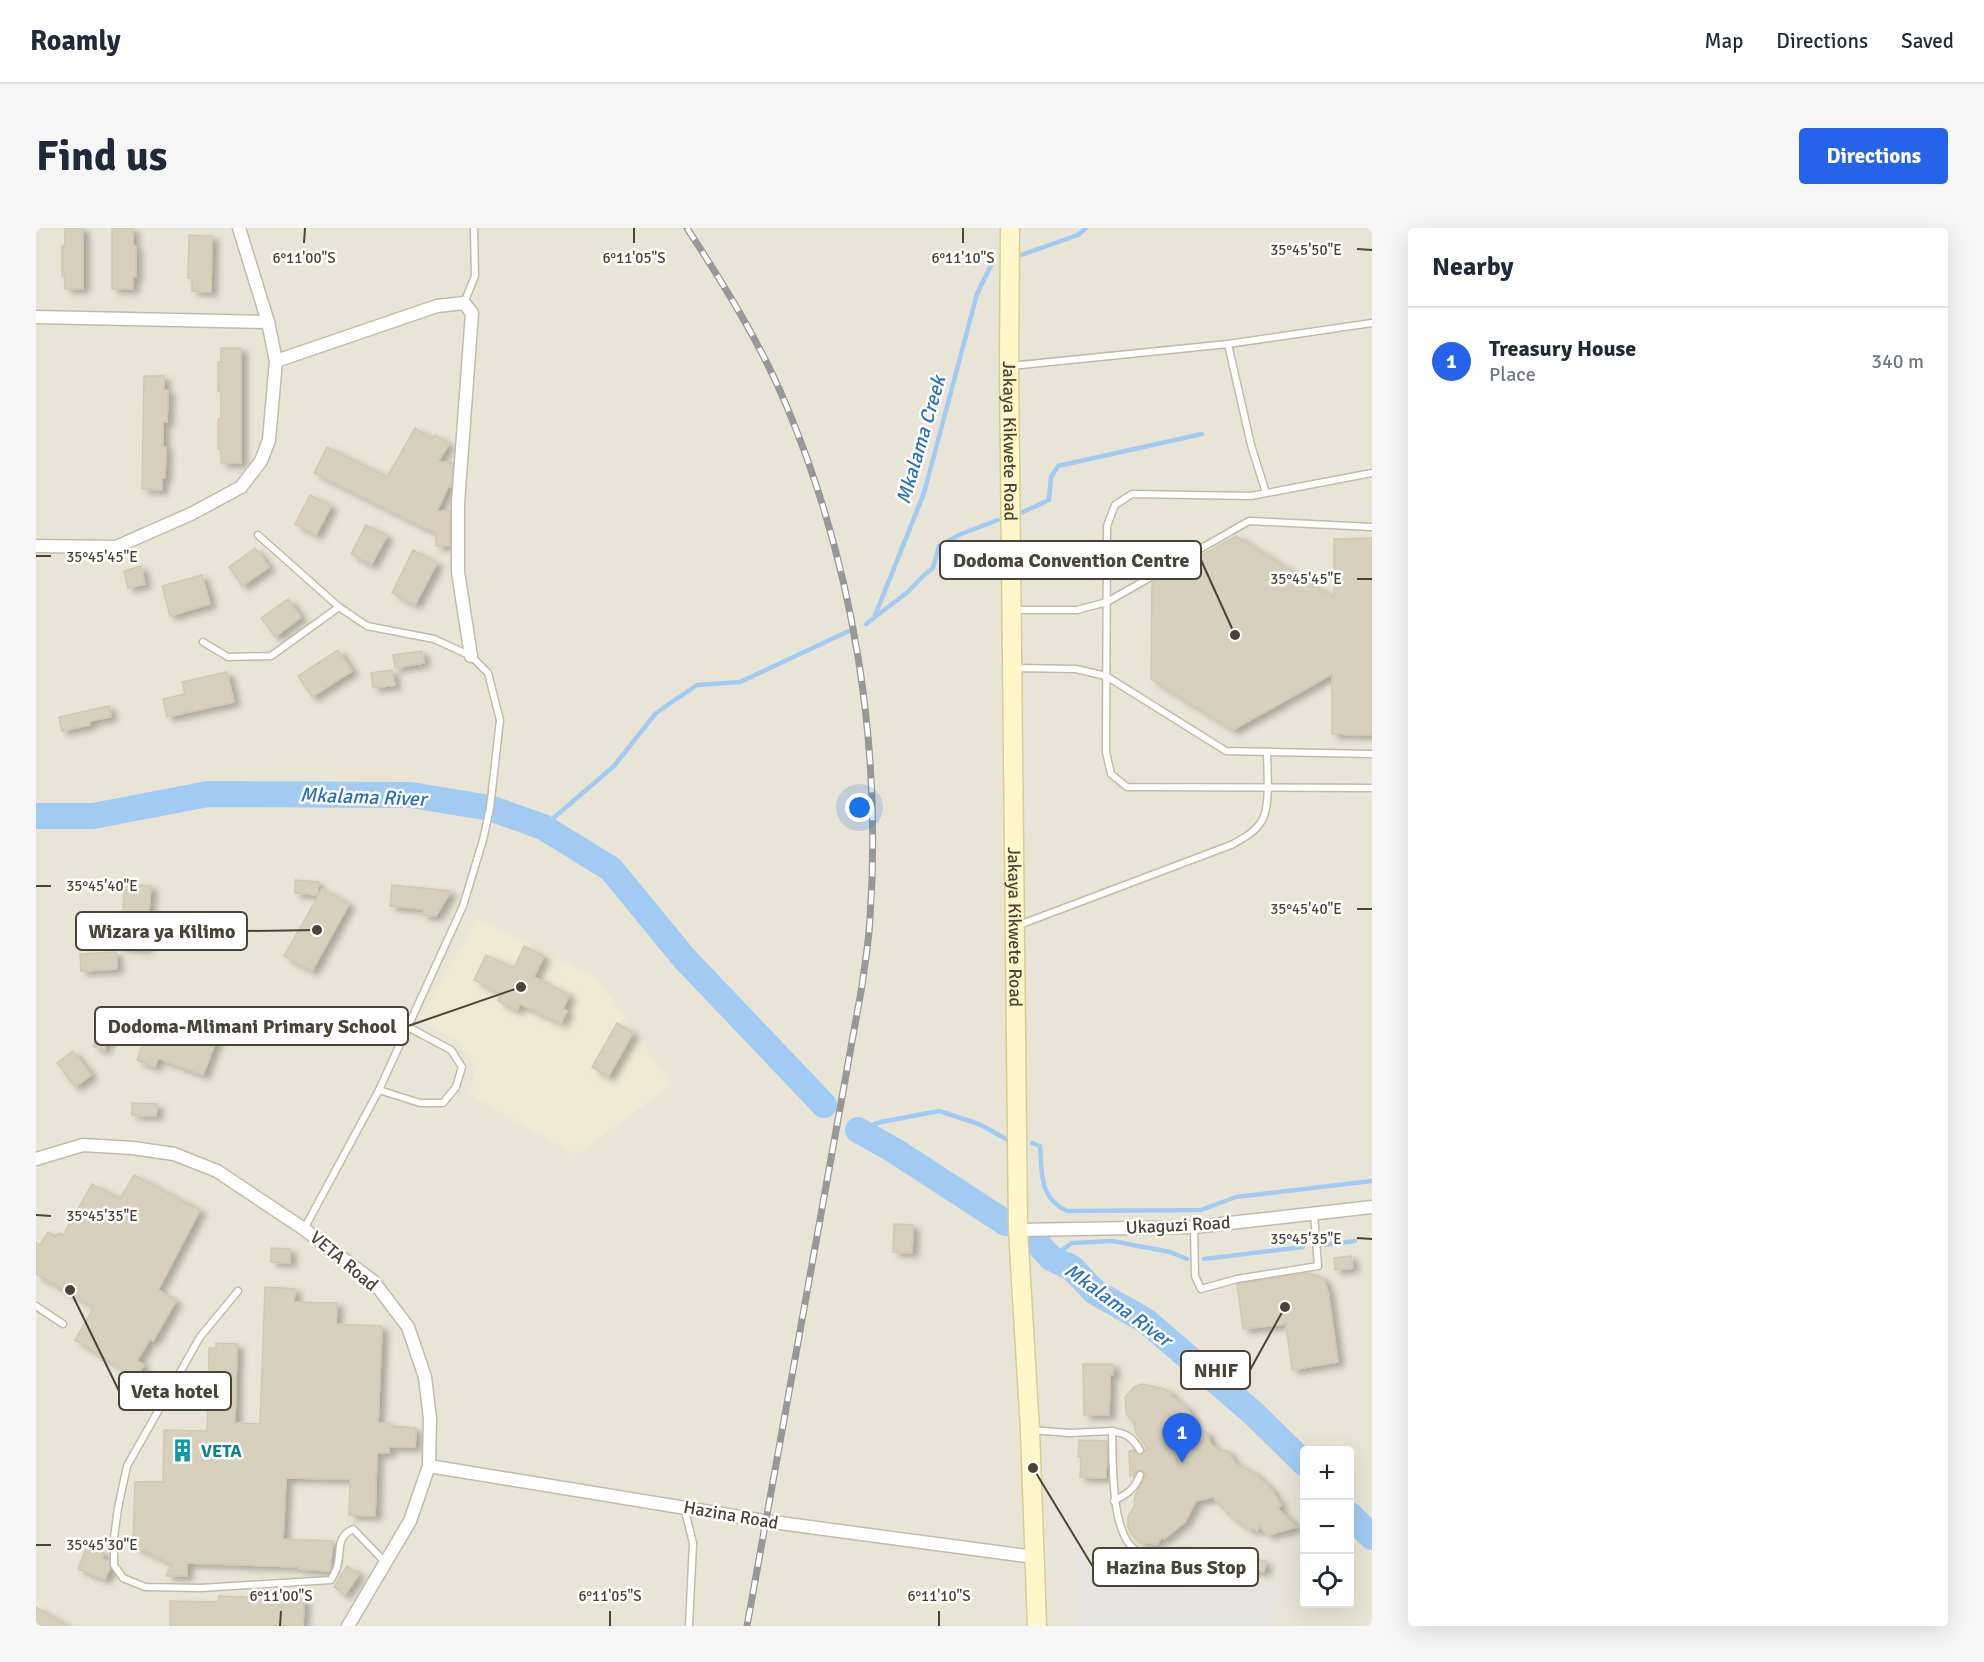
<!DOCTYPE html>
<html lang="en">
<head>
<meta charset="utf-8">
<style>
  :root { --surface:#fff; --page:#f6f6f7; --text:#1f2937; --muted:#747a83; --line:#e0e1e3; --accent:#2563eb }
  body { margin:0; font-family:Signika,sans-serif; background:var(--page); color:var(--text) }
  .controls { position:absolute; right:18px; bottom:18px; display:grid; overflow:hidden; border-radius:6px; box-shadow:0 6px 24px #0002 }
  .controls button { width:54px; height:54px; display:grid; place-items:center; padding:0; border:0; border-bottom:2px solid var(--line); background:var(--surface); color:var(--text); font:30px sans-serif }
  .you { position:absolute; left:824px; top:580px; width:21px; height:21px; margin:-15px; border:4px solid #fff; border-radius:50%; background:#1a73e8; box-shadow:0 0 0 9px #1a73e833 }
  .badge { display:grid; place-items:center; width:39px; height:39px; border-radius:50%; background:var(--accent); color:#fff; font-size:20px; font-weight:700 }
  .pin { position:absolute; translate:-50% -50px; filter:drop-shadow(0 2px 3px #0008) }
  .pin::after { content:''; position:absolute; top:32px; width:21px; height:18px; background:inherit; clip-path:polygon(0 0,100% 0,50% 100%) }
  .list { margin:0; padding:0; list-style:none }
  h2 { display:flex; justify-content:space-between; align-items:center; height:78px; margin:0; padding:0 24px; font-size:26px }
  h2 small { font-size:20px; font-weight:400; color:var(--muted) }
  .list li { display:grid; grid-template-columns:39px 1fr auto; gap:18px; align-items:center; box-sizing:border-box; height:108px; padding:0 24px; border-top:2px solid var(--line) }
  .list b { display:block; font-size:22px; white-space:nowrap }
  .list p { margin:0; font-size:20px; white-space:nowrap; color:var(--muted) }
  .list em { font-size:20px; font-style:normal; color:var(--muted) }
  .icon { flex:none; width:33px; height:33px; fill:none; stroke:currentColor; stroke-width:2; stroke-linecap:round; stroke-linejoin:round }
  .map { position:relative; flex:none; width:1336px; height:1398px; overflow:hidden; border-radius:6px }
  header { display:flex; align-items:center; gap:36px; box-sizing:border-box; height:84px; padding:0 30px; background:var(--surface); border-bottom:2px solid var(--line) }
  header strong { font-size:28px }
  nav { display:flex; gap:33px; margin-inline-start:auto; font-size:21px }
  .intro { display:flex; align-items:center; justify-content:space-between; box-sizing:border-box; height:144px; padding:0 36px }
  h1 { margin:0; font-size:42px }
  .button { padding:15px 27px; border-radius:6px; background:var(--accent); color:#fff; font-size:21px; font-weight:700 }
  main { display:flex; gap:36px; padding:0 36px }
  aside { flex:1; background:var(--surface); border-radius:6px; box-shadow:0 6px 24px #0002 }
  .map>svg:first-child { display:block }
  .residential { fill:#e9e5d6; fill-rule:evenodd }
  .education { fill:#efe9d2 }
  .parking { fill:#e6e4e0 }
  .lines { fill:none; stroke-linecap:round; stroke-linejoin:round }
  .stream { stroke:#a2cbf4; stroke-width:4.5 }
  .river { stroke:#a2cbf4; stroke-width:26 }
  .building { fill:#d7d0bd; stroke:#d3c8b0; stroke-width:1.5; filter:url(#shadow) }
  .lane-casing { stroke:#c1bbab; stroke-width:9 }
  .street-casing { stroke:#c1bbab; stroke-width:15 }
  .secondary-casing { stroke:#d7cc96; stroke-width:21 }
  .lane { stroke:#fff; stroke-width:6 }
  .street { stroke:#fff; stroke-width:12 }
  .secondary { stroke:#fff7c9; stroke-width:18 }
  .rail-casing { stroke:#989898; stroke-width:7 }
  .rail { stroke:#fff; stroke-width:4.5; stroke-dasharray:14; stroke-linecap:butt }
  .ticks { fill:none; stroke:#494437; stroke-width:2 }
  .labels { text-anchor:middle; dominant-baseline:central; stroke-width:5; stroke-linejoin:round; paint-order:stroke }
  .street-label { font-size:18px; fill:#494437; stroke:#fff }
  .culture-label { font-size:18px; font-weight:bold; fill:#0d838f; stroke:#fff; text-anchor:start }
  .water-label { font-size:20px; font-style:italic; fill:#2970bc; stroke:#fff }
  .ticks-label { font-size:15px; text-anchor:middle; fill:#494437; stroke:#fff; stroke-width:5; stroke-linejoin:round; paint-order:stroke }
  .leader { fill:none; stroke:#494437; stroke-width:2 }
  .callout-dot { fill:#494437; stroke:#fff; stroke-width:2 }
  .callout { fill:#fff; stroke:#494437; stroke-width:2 }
  .callout-label { font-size:20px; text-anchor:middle; font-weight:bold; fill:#494437 }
</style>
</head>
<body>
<header>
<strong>Roamly</strong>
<nav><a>Map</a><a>Directions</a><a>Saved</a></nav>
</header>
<div class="intro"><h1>Find us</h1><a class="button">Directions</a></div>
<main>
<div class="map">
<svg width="1336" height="1398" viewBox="0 0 1336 1398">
  <defs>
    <filter id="shadow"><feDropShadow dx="6" dy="4" stdDeviation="3" flood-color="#0004"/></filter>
  </defs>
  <rect width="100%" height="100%" fill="#f5f2e9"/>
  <path class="residential" d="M0,0H1336V1398H0ZM1268,1222H1314V1376H1268Z"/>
  <path class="education" d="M442,690L562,751L635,857L540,927L441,871L434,864L440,838L426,816L383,792Z"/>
  <path class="parking" d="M1038,1320L1127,1337L1244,1355L1236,1398H1040Z"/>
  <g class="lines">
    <g class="stream">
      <path d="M982,28L1042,7L1050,0"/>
      <path d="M985,285L1013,272L1015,249L1022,238L1166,206"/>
      <path d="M840,388L872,364L887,348L897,340L903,318L925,306L962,292"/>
      <path d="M830,396L838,390L888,265L941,66L958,31"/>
      <path d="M507,599L578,538L620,485L661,457L704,454L813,403"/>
      <path d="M822,902L845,894L903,883L943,896L970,911"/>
      <path d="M996,915L1004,918C1006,945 1003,970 1031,983L1165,982L1200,969L1336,953"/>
      <path d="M1287,1017L1319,1013"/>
      <path d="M1015,1030L1036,1015L1076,1013L1134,1024L1151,1031"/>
      <path d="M1168,1031L1267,1019"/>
    </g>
    <g class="river">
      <path d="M0,588H57L172,566L375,567L454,580L507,599L575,641L648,730L788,877"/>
      <path d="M822,902L859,923L970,995"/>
      <path d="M1003,1017L1015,1030L1036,1040L1059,1064L1110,1093L1217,1185L1268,1235"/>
      <path d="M1314,1287L1336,1309"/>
    </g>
  </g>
  <g class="building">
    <path d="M29,0H47V61H29V48H26V18H29Z"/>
    <path d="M76,0H97V18H100V49H97V61H76Z"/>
    <path d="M153,7L176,8L175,64L156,63V50H152Z"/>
    <path d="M185,120H205V235H185V221H182V191H185V163H182V134H185Z"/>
    <path d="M108,148H128V162H132L131,194H127V219H130L129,250H126V262L106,261Z"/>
    <path d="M379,200L396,211L399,207L413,216L402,234L417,235L415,259H412L401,283H414V318H400V305L278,245L291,219L351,249Z"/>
    <path d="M274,267L295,278L280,307L259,296Z"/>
    <path d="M330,297L351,308L335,337L315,326Z"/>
    <path d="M1200,308L1298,370V311L1336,310V507L1296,506V446L1197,502L1115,451L1116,355Z"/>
    <path d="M219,320L233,339L206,358L193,339Z"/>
    <path d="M377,322L401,335L379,377L356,365Z"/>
    <path d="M105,338L109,356L92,360L88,343Z"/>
    <path d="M166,347L174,376L134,388L126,358Z"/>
    <path d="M252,371L265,389L239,409L225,390Z"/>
    <path d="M302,422L316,443L276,469L262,448Z"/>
    <path d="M386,423L388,435L359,440L357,427Z"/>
    <path d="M356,442L359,457L337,460L335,445Z"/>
    <path d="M191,444L198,474L131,489L127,471L149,466L146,454Z"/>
    <path d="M73,478L75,489L53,493L54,497L26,503L23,489Z"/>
    <path d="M259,652L282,654V667L259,665Z"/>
    <path d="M89,656L115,658L110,721L84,719Z"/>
    <path d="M356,657L415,663L400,688L387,687V681L354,678Z"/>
    <path d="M286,661L313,676L276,743L248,728Z"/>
    <path d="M488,718L508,728L498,749L533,767L527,781L531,783L525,795L484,776L481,782L462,773L465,766L438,752L450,727L478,740Z"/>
    <path d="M80,724L81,741L45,743L44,726Z"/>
    <path d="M155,789L185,800L167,847L122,830L119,839L101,832L116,790L149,803Z"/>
    <path d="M581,795L597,805L572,849L556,839Z"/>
    <path d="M64,798L75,802L68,822L57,818Z"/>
    <path d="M37,823L55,847L39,859L21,835Z"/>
    <path d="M96,875L121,876L120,888L96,887Z"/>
    <path d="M98,947L164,982L122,1062L140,1073L117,1113L114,1111L102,1131V1133L108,1137L100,1149L39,1112L58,1079L0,1046V1014L4,1017L12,1004L19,1008L24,1005L27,1007L56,956L84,971Z"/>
    <path d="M858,996L877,997L876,1025L857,1024Z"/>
    <path d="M235,1020L254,1021V1035L235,1034Z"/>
    <path d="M1315,1028L1317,1040L1299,1042L1298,1030Z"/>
    <path d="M1273,1045L1287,1050L1292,1063L1302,1134L1256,1142L1250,1096L1207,1101L1201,1056Z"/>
    <path d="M229,1059L259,1061L258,1074L301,1075L300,1096L346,1098L342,1195H354V1198L380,1200L379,1219H353V1225H341L339,1288L313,1287L314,1251L250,1250L247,1311L297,1313L294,1343L263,1341L264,1339L151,1335V1348H130L136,1336L97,1317L99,1254H127L128,1202L171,1203L173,1120H180V1115L201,1116L199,1195L224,1196Z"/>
    <path d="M1047,1136H1077V1147H1074L1073,1187H1048Z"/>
    <path d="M1106,1156L1128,1161L1135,1165V1168L1150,1179L1158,1192V1204L1170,1203L1175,1216L1184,1223L1191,1222L1199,1235L1216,1244L1226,1252L1235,1261L1245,1277L1242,1281L1261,1299L1232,1307L1224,1299L1221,1303L1217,1300L1215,1302L1193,1287L1177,1269L1160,1273L1149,1294L1128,1311L1126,1309L1121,1316L1105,1314L1097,1308L1092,1299V1288L1098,1279L1099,1268L1110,1246L1104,1242L1100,1243L1098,1247L1094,1248L1093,1223L1098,1222L1101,1226L1105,1227L1109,1222L1112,1221L1100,1205L1098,1195L1090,1186L1089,1169L1098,1159Z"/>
    <path d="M1043,1212L1071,1213L1070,1250L1044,1249L1045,1229H1042Z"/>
    <path d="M51,1318L68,1325L66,1330L73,1333L74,1340L69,1351L42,1341Z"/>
    <path d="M1143,1319L1193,1324V1327L1230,1333L1228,1344L1192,1338V1340L1142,1335Z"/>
    <path d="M311,1338L323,1346L309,1367L298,1359Z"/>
    <path d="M183,1368L268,1371L267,1398H134V1373L182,1374Z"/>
    <path d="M0,1379L31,1398H0Z"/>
  </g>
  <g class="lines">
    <defs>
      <g id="lane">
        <path d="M428,75L439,48L438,0"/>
        <path d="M1192,116L1215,217L1230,265"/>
        <path d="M974,138L1192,116L1336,95"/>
        <path d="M1336,245L1215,268L1096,266L1079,277L1071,298L1070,524L1075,546L1091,559L1336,560"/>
        <path d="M222,307L303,379L331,398L398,411L435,428L452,445L464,492L454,580L447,612L427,678L343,862L268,1001"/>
        <path d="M978,382H1041L1071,374L1213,293L1336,299"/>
        <path d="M167,414L192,429L235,428L303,379"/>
        <path d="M978,440L1040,441L1070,448L1190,523L1336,526"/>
        <path d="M983,697L1195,617C1206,611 1218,605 1225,594C1235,581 1231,541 1231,524"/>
        <path d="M343,862L384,875H407L420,859L426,839L415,822L372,799"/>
        <path d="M1158,999L1159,1048L1165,1061L1201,1051L1282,1038L1278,986"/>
        <path d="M202,1063L164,1109L91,1238L82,1280L78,1310V1337L87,1350L109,1359L165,1360L295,1352C297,1348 300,1343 301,1339C306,1322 299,1310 317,1301L349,1334"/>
        <path d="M0,1078L27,1096"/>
        <path d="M995,1202L1033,1205L1076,1203C1077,1231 1074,1308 1101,1323C1107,1326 1117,1326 1124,1327L1127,1336L1126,1344"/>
        <path d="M1076,1203C1091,1206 1095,1208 1104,1222"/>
        <path d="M1078,1273C1091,1266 1099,1261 1104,1247"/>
        <path d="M648,1279L657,1315L653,1398"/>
      </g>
      <g id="street">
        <path d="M0,89L232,94"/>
        <path d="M240,133L401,78L428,75L436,85L422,275V344L435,428"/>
        <path d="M0,318L80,319L155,286L205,259L225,233L233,212L240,133L232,94L203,0"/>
        <path d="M0,931L47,917L97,920L138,926L181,943L268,1001L338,1054L372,1099L389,1149L394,1191L393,1238L374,1293L312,1398"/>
        <path d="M982,1002L1158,999L1336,979"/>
        <path d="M393,1238L729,1293L998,1329"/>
      </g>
      <g id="secondary">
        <path id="s1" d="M974,0L973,138L982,1002L994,1202L1001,1398"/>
      </g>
    </defs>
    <use href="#lane" class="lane-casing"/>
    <use href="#street" class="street-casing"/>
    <use href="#secondary" class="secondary-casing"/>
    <use href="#lane" class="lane"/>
    <use href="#street" class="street"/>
    <use href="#secondary" class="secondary"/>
    <defs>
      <path id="rail" d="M651,0C688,57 725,116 751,179C818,339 846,517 834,690C833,713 829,735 826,758L711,1398"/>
    </defs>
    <use href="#rail" class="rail-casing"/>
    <use href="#rail" class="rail"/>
  </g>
  <path class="ticks" d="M268,15L269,0M598,15V0M927,15V0M1321,21L1336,22M0,328H15M1321,351H1336M0,658H15M1321,681H1336M0,987L15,988M1321,1010L1336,1011M0,1317H15M244,1398L245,1383M574,1398V1383M903,1398V1383"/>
  <defs>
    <symbol id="building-bare" viewBox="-9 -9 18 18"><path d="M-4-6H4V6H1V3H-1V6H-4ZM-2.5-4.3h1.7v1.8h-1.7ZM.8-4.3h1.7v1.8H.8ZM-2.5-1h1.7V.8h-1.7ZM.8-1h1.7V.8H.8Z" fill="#0f9aa8" stroke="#fff" stroke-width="2.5" paint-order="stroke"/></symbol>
  </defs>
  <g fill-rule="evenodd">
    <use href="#building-bare" x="130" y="1206" width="33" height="33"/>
  </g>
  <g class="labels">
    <g class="street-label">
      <text stroke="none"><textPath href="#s1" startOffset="213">Jakaya Kikwete Road</textPath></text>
      <text stroke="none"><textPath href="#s1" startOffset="699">Jakaya Kikwete Road</textPath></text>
      <text transform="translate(1142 997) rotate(-3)">Ukaguzi Road</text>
      <text transform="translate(308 1033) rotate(40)">VETA Road</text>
      <text transform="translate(695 1287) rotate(10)">Hazina Road</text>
    </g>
    <g class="culture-label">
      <text x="165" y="1223">VETA</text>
    </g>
    <g class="water-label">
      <text transform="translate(885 212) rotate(-74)">Mkalama Creek</text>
      <text transform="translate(327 569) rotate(2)">Mkalama River</text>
      <text transform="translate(1082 1077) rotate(36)">Mkalama River</text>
    </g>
  </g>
  <g class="ticks-label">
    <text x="1270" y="27">35°45'50"E</text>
    <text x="268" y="35">6°11'00"S</text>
    <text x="598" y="35">6°11'05"S</text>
    <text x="927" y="35">6°11'10"S</text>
    <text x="66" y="334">35°45'45"E</text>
    <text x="1270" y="356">35°45'45"E</text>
    <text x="66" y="663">35°45'40"E</text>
    <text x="1270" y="686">35°45'40"E</text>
    <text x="66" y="993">35°45'35"E</text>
    <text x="1270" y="1016">35°45'35"E</text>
    <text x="66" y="1322">35°45'30"E</text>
    <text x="245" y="1373">6°11'00"S</text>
    <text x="574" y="1373">6°11'05"S</text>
    <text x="903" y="1373">6°11'10"S</text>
  </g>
  <path class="leader" d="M1199 407L1165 332M281 702L211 703M485 759L372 798M1249 1079L1214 1142M34 1062L83 1163M997 1240L1057 1339"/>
  <g class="callout-dot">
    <circle cx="1199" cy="407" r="6"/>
    <circle cx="281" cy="702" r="6"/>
    <circle cx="485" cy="759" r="6"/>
    <circle cx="1249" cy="1079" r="6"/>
    <circle cx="34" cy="1062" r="6"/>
    <circle cx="997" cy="1240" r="6"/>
  </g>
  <g class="callout">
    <rect x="904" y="313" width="261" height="38" rx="6"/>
    <rect x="40" y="684" width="171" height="38" rx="6"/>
    <rect x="59" y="779" width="313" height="38" rx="6"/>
    <rect x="1145" y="1123" width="69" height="38" rx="6"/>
    <rect x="83" y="1144" width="112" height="38" rx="6"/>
    <rect x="1057" y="1320" width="165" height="38" rx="6"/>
  </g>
  <g class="callout-label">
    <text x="1035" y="339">Dodoma Convention Centre</text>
    <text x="126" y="710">Wizara ya Kilimo</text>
    <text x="216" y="805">Dodoma-Mlimani Primary School</text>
    <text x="1180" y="1149">NHIF</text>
    <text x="139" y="1170">Veta hotel</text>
    <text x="1140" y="1346">Hazina Bus Stop</text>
  </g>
</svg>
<div class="controls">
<button>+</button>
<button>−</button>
<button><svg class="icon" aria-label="locate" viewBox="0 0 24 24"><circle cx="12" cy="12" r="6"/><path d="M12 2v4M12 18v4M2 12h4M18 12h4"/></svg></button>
</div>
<div class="you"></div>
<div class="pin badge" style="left:1146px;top:1235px">1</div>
</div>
<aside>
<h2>Nearby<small></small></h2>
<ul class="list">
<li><span class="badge">1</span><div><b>Treasury House</b><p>Place</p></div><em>340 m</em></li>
</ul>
</aside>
</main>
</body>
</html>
